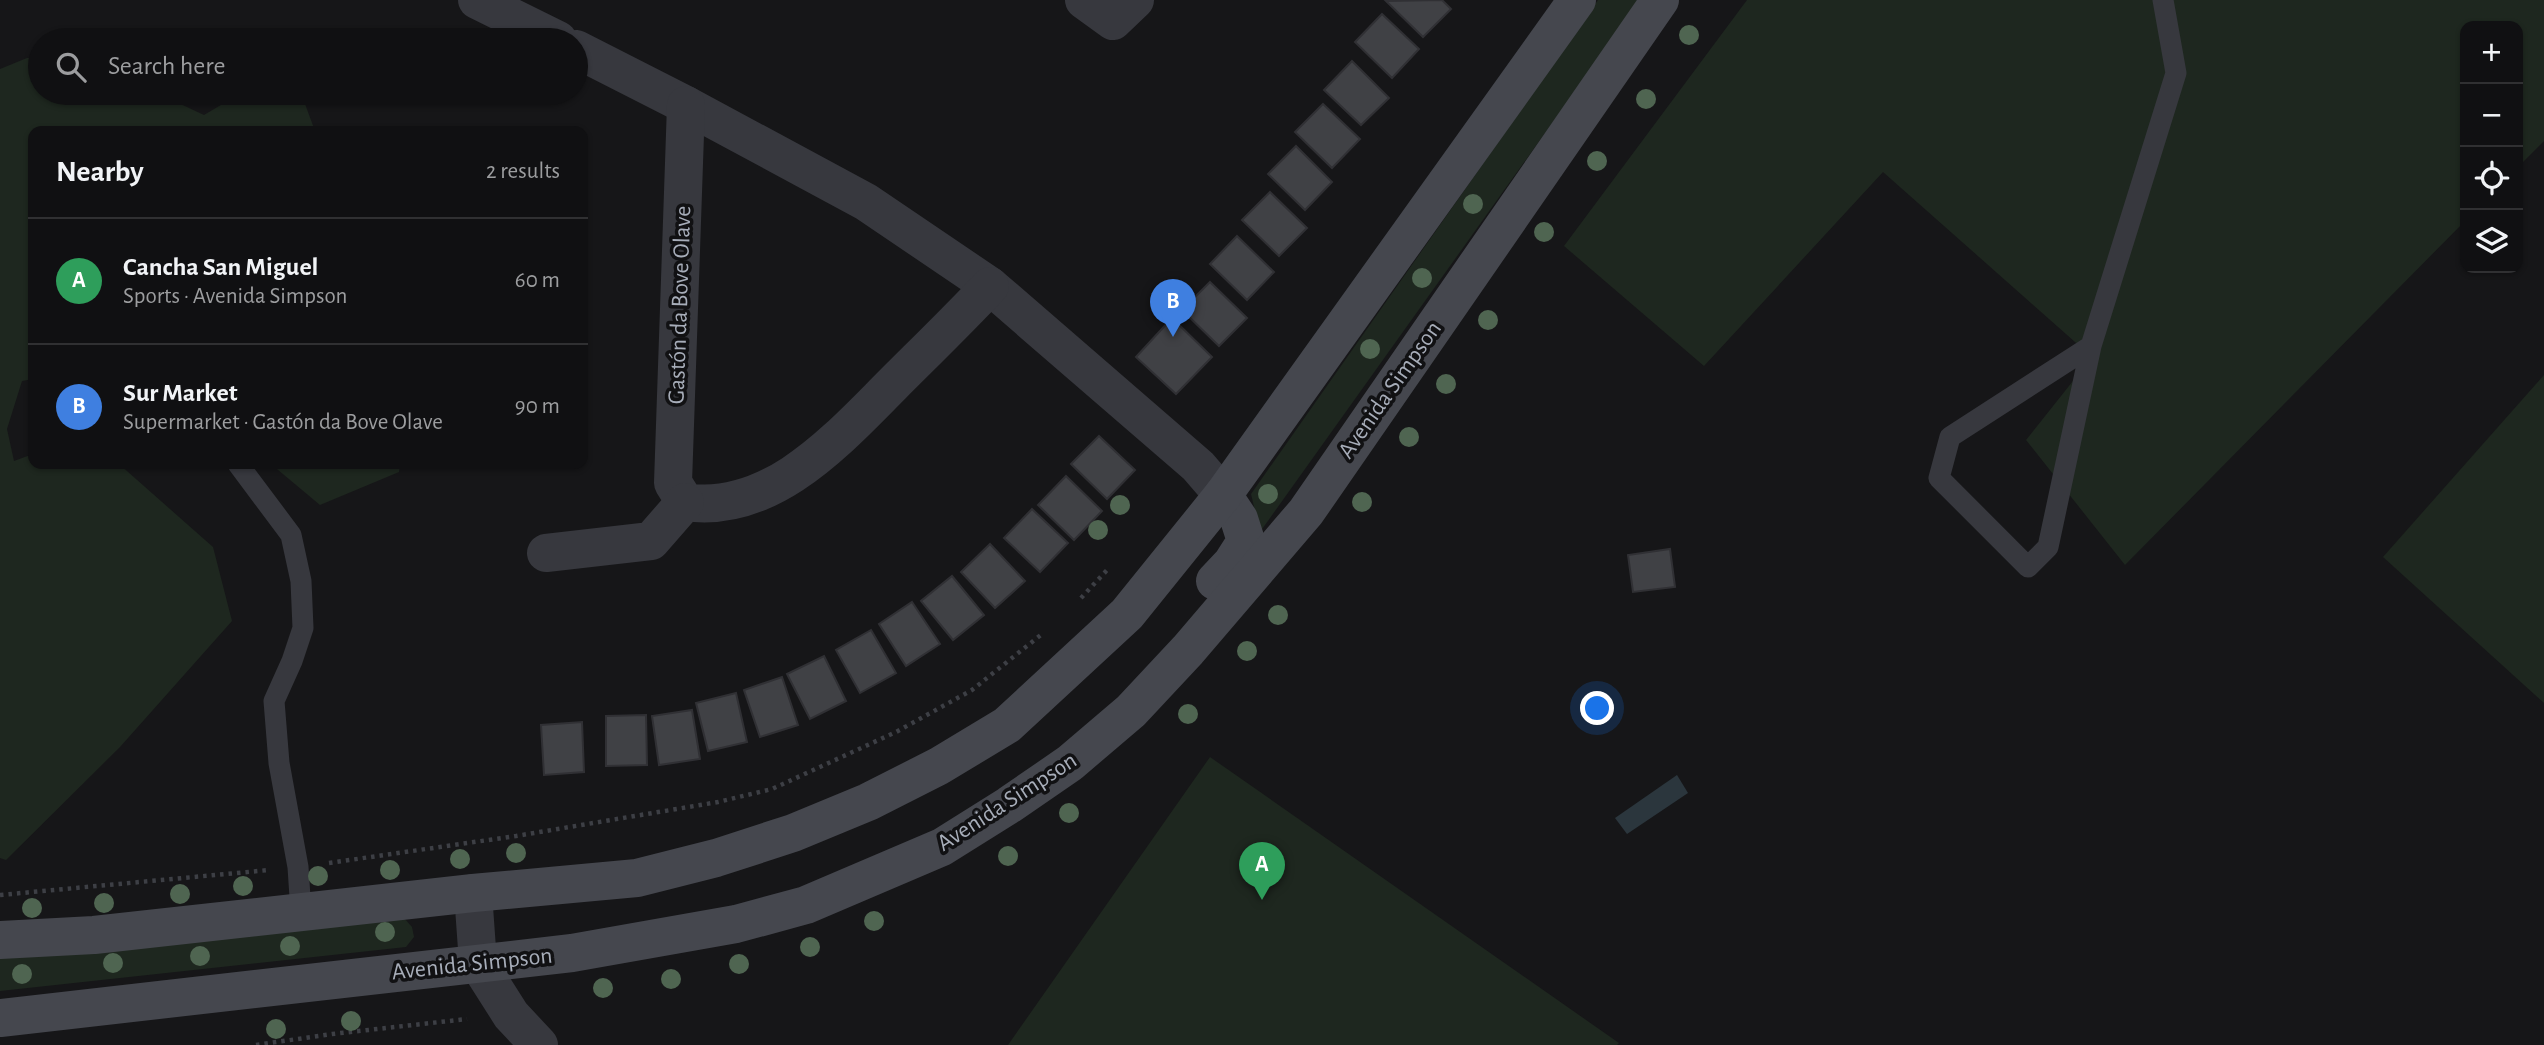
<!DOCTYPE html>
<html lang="en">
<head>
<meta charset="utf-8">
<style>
  :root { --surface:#101012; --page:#1e1e20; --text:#f1f3f6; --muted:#9c9d9f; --line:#303032; --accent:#d93025 }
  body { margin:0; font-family:"Alegreya Sans",sans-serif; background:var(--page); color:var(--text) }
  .controls { position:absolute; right:21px; top:21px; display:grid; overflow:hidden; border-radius:14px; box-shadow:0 2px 5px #0004 }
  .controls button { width:63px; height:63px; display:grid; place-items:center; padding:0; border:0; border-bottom:2px solid var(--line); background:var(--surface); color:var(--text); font:35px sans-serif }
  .you { position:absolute; left:1598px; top:709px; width:24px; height:24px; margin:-18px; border:5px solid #fff; border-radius:50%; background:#1a73e8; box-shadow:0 0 0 10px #1a73e833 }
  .badge { display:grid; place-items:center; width:46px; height:46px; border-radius:50%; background:var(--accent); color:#fff; font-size:23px; font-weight:700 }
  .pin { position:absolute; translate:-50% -58px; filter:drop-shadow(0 2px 4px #0008) }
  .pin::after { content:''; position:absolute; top:37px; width:24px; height:21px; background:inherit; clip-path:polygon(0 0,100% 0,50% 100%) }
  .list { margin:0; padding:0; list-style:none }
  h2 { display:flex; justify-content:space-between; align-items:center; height:91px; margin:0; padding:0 28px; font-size:30px }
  h2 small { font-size:23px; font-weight:400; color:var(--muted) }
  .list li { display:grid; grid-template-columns:46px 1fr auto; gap:21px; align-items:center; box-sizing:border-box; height:126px; padding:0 28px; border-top:2px solid var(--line) }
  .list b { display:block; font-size:26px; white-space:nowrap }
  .list p { margin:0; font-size:23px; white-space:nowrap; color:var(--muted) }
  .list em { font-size:23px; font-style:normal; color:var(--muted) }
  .icon { flex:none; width:38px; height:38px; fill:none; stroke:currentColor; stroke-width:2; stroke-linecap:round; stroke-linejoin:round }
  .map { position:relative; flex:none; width:2544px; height:1045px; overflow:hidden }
  .search { position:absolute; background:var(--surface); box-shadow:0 2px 5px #0004; left:28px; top:28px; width:560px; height:77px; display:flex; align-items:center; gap:18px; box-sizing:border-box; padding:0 24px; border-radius:38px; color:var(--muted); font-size:26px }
  .panel { position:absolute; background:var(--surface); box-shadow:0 2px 5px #0004; left:28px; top:126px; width:560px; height:343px; border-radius:14px }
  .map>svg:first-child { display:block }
  .green { fill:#1e271f }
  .water { fill:#2b363d }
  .building { fill:#404145; stroke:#303034; stroke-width:2 }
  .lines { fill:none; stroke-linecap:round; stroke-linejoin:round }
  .path { stroke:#3d3f45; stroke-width:4.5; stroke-dasharray:3.5 5; stroke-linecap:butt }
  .service { stroke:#37383e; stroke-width:21 }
  .minor { stroke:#37383e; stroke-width:38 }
  .tertiary { stroke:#37383e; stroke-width:38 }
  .secondary { stroke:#45474e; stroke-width:38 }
  .tree { fill:#4f6551 }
  .labels { text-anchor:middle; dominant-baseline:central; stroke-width:7; stroke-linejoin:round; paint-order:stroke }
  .street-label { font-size:24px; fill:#a7adb9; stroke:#111113 }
</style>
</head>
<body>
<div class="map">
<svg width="2544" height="1045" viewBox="0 0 2544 1045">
  <rect width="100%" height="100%" fill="#161618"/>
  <g class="green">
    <path d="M1598,0H1640L1260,532L1251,494Z"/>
    <path d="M1747,0H2544V141L2518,167V26H2465V221L2125,565L2026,440L2092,357L1883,172L1704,366L1564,246Z"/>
    <path d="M27,58H40V93H157L204,115L231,99L234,93H301L315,131H33V379L22,381L7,429L14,461L33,454V464H119L213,547L232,621L120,747L6,860L0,858V69Z"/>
    <path d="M2544,375V703L2383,557Z"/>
    <path d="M271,464H400L399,472L320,505Z"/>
    <path d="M1210,757L1619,1043L1617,1045H1008Z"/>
    <path d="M404,918L412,927L414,937L406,947L0,991V957Z"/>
  </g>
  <path class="water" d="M1677,775L1688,793L1627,834L1615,818Z"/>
  <g class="building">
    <path d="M1442,0L1451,9L1423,37L1386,1Z"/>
    <path d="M1382,14L1419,49L1392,78L1355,42Z"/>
    <path d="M1352,61L1389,98L1361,125L1324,90Z"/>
    <path d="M1323,104L1360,139L1332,168L1295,132Z"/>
    <path d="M1296,146L1332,182L1305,210L1268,174Z"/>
    <path d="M1270,192L1307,228L1279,256L1242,220Z"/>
    <path d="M1237,236L1274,272L1247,300L1210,264Z"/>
    <path d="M1210,282L1247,318L1219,346L1182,310Z"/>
    <path d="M1172,318L1212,357L1176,394L1136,357Z"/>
    <path d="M1099,436L1135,470L1107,499L1071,464Z"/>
    <path d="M1066,476L1102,511L1074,540L1038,505Z"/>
    <path d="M1032,509L1068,543L1040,572L1004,538Z"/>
    <path d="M990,544L1025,581L995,608L961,572Z"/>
    <path d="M1670,549L1675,587L1633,592L1628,555Z"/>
    <path d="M952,576L984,615L953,640L921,601Z"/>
    <path d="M912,602L940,644L906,666L879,624Z"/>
    <path d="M871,630L896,673L860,693L836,650Z"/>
    <path d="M824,656L846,701L810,719L787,674Z"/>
    <path d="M782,677L798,725L760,737L744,690Z"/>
    <path d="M736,693L747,742L708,751L696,703Z"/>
    <path d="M692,710L700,759L659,765L652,716Z"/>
    <path d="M646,715L647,765L606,766V716Z"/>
    <path d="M582,722L584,772L544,775L541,725Z"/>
  </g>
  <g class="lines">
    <g class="path">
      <path d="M1081,598L1109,568"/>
      <path d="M329,863L516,836L718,802L772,789L896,732L972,690L1042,634"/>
      <path d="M0,895L269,870"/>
      <path d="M256,1045L332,1034L467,1019"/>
    </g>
    <g class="service">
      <path d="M2091,346L1950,437L1939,478L2028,567L2048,547L2091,346L2176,73L2163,0"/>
      <path d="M238,464L291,535L301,581L303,628L292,661L274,701L279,763L298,867L301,912"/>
    </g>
    <g class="minor">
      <path d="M477,0L558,40"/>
      <path d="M1084,0L1113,21L1135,0"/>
      <path d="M576,49L686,105L866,202L990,286L1198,466L1223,495"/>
      <path d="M686,105L673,483L685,502C771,515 837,440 892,385C925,352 958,320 990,286"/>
      <path d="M546,553L651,541L685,502"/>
    </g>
    <path class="tertiary" d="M473,893L478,963L511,1015L539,1045"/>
    <g class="secondary">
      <path d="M1215,581L1232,563L1246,541L1239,519L1223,495"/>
      <path d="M0,940L94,935L473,893L637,878L716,858L793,833L868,802L939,766L1007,725L1127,614L1223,495L1577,0"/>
      <path d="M0,1018L572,953L736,924L806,905L942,847L1009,805L1070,763L1131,711L1188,650L1306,512L1660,0"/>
    </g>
  </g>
  <g class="tree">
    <circle cx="1689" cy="35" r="10"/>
    <circle cx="1646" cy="99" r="10"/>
    <circle cx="1597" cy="161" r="10"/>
    <circle cx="1473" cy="204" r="10"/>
    <circle cx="1544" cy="232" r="10"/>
    <circle cx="1422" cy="278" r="10"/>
    <circle cx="1488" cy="320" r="10"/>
    <circle cx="1370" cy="349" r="10"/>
    <circle cx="1446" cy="384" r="10"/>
    <circle cx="1409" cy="437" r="10"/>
    <circle cx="1268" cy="494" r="10"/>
    <circle cx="1362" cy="502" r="10"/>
    <circle cx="1120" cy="505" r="10"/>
    <circle cx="1098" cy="530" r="10"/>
    <circle cx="1278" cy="615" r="10"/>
    <circle cx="1247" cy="651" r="10"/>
    <circle cx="1188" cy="714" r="10"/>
    <circle cx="1069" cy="813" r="10"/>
    <circle cx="516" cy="853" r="10"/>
    <circle cx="1008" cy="856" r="10"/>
    <circle cx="460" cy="859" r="10"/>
    <circle cx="390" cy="870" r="10"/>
    <circle cx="318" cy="876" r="10"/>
    <circle cx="243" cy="886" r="10"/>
    <circle cx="180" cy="894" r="10"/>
    <circle cx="104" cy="903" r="10"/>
    <circle cx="32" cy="908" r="10"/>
    <circle cx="874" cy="921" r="10"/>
    <circle cx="385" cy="932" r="10"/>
    <circle cx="290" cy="946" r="10"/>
    <circle cx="810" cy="947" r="10"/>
    <circle cx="200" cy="956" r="10"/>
    <circle cx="113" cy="963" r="10"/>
    <circle cx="739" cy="964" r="10"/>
    <circle cx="22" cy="974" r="10"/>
    <circle cx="671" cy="979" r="10"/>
    <circle cx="603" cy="988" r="10"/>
    <circle cx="351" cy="1021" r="10"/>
    <circle cx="276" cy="1029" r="10"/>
  </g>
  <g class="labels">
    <g class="street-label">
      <text transform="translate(680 305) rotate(-88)">Gastón da Bove Olave</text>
      <text transform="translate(1390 390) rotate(-55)">Avenida Simpson</text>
      <text transform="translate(1007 802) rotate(-33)">Avenida Simpson</text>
      <text transform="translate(472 964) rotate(-6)">Avenida Simpson</text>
    </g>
  </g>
</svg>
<div class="controls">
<button>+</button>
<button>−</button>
<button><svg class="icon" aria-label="locate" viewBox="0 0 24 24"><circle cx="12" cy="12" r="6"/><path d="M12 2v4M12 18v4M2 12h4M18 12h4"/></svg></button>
<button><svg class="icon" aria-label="layers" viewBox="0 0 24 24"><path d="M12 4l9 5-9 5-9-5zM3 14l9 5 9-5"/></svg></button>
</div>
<div class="you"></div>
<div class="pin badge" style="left:1262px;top:900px;background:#2e9e5b">A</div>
<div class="pin badge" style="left:1173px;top:337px;background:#3f7fe0">B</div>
<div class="search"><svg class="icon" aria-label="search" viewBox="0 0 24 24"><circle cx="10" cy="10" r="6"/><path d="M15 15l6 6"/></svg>Search here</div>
<section class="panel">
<h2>Nearby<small>2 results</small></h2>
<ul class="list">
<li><span class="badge" style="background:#2e9e5b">A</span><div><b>Cancha San Miguel</b><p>Sports · Avenida Simpson</p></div><em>60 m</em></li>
<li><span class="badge" style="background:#3f7fe0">B</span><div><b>Sur Market</b><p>Supermarket · Gastón da Bove Olave</p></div><em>90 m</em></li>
</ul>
</section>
</div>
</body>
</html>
